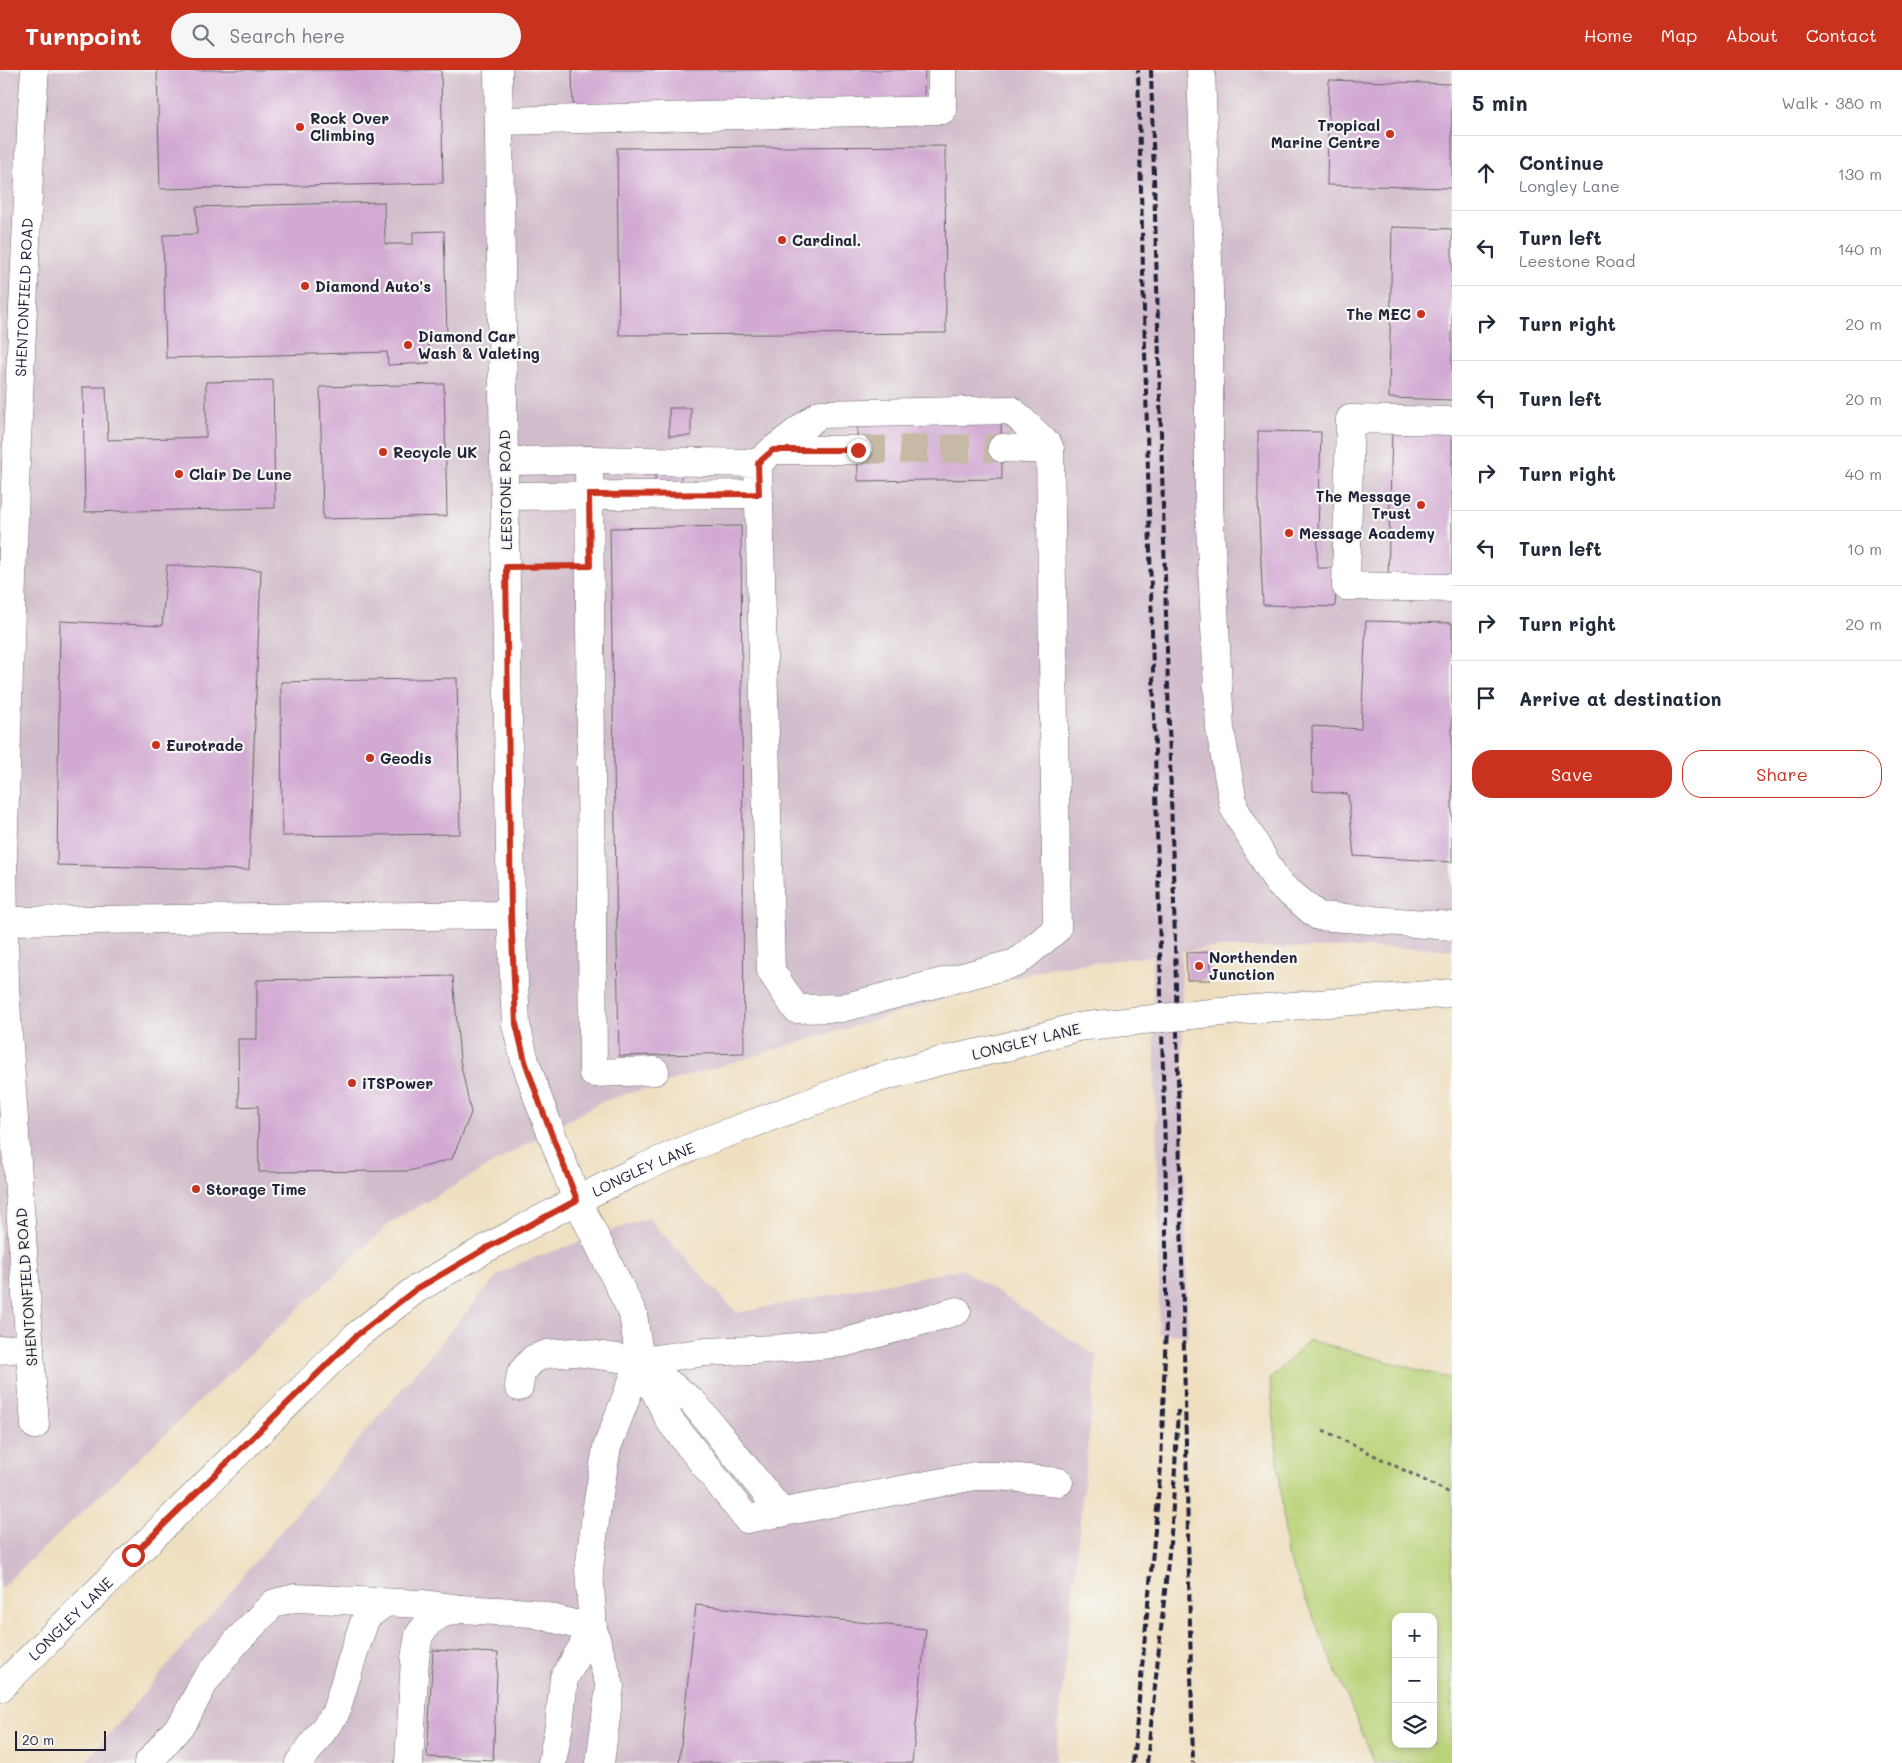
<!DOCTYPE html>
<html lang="en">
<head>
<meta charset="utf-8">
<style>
  :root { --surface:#fff; --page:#f6f6f7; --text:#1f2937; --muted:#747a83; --line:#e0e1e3; --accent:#c8321e }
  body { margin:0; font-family:Mali,sans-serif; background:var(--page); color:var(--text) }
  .controls { position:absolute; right:15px; bottom:15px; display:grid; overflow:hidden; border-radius:10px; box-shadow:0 2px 8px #0003 }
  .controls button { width:45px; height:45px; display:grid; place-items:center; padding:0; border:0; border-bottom:1px solid var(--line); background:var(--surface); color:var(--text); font:25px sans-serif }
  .scale { position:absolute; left:15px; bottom:12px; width:91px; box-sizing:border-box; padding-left:5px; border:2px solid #22223b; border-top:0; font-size:14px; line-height:18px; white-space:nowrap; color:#22223b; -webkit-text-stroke:4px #f6f6f2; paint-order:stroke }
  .stop { position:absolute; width:15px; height:15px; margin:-11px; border:4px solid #c8321e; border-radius:50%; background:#fff }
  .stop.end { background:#c8321e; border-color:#fff; box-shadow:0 1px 5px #0008 }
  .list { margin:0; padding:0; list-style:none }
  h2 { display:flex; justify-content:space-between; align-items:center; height:65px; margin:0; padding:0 20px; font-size:21px }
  h2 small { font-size:16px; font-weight:400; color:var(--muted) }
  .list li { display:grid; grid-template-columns:32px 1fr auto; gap:15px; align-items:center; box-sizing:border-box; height:75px; padding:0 20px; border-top:1px solid var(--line) }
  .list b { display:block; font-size:19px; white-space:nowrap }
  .list p { margin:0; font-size:16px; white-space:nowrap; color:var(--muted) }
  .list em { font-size:16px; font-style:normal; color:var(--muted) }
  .actions { display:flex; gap:10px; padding:15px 20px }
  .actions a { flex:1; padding:11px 0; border:1px solid var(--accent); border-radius:20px; text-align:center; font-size:18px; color:var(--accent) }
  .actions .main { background:var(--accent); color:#fff }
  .icon { flex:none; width:28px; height:28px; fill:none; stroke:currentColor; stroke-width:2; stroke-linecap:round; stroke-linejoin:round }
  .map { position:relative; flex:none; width:1452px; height:1693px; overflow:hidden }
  header { display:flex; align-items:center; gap:30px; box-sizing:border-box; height:70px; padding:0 25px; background:var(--accent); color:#fff }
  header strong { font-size:24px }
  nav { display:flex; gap:28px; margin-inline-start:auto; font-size:18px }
  .search { width:350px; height:45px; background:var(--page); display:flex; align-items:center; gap:12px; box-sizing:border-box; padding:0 18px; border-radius:28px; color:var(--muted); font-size:19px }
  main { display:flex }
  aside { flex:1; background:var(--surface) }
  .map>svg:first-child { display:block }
  .industrial { fill:#d1bdcc }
  .green { fill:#bad378; stroke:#6e7a5a; fill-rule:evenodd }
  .building { fill:#d2a9d3 }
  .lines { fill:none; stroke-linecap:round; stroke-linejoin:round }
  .minor-tunnel { stroke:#c6b9a5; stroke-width:28; stroke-dasharray:28 14; stroke-linecap:butt }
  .minor-casing { stroke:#6a646a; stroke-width:29 }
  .major-casing { stroke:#6a646a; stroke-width:29 }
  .path { stroke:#6a646a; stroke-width:3; stroke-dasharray:4 4; stroke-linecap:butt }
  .minor { stroke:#fff; stroke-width:28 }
  .major { stroke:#fff; stroke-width:28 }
  .rail { stroke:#22223b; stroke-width:4; stroke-dasharray:8 4; stroke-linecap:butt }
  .major-bridge-casing { stroke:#6a646a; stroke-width:29; stroke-linecap:butt }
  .major-bridge { stroke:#fff; stroke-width:28 }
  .route { stroke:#c8321e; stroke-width:6 }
  .poi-dot { fill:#c8321e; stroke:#f6f6f2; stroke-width:2 }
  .labels { text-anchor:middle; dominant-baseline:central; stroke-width:4.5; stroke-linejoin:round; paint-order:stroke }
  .poi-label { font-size:15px; font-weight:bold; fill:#22223b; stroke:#f6f6f2; text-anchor:start }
  .street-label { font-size:15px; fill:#22223b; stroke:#f6f6f2 }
</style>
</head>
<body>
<header>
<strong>Turnpoint</strong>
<div class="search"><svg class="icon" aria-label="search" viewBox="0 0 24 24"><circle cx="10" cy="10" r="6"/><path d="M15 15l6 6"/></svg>Search here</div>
<nav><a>Home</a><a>Map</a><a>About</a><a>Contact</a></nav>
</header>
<main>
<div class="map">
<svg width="1452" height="1693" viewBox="0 0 1452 1693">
  <rect width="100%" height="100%" fill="#f6f6f2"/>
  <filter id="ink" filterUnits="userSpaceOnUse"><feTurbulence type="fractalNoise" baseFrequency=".02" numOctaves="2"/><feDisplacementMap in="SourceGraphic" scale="10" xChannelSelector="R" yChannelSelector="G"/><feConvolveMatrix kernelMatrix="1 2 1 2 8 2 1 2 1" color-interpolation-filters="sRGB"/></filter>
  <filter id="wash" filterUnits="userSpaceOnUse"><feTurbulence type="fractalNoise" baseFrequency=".0096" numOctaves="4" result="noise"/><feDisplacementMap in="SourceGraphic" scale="20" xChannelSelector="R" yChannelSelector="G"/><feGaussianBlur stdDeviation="1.12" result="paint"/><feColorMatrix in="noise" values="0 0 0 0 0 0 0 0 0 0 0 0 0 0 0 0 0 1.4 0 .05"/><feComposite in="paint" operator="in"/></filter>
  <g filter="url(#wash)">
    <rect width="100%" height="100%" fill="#efdfc0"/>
    <g class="industrial">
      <path d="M0,0H1452V880L1428,878H1210L1181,882L1188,1266L1158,1263L1159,1240V1159L1152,886L1049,898L600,1032L391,1152L0,1519Z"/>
      <path d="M648,1148L737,1243L961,1199L1097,1286L1055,1693H85L498,1205L520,1193Z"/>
    </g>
    <path class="green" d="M1309,1270L1452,1309V1693H1375L1287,1485L1270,1309ZM1396,1547H1433V1674H1396Z"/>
    <g id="blocks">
      <g class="building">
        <path d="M157,0H441L443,113L160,119Z"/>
        <path d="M572,0H925L924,30L573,37Z"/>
        <path d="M1329,10L1452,14V118L1327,115Z"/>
        <path d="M945,76L946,263L619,265L617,78Z"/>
        <path d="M384,132L385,174H413V162L444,161L447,266L428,267L429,293L388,295L387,282L166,288L163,165L197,164L196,137Z"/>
        <path d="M1392,157L1452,159V330L1389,328Z"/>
        <path d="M273,310L275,438L85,442L83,317H106L108,370L206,367V312Z"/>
        <path d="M444,314L447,446L323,449L320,317Z"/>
        <rect x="669" y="338" width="22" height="28"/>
        <path d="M1001,352L1002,409L858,411L857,354Z"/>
        <path d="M1392,359L1452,360V511L1388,509Z"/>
        <path d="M1258,361L1321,362L1317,498H1337L1335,537L1263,535L1258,429Z"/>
        <path d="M655,403L681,404V414L655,413Z"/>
        <path d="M741,456L744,983L619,986L610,458Z"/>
        <path d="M167,495L261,500L249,800L57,795L60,551L162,556Z"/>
        <path d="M1366,551L1452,553V792L1354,786L1348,724L1313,721L1312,656L1361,659Z"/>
        <path d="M457,608L460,764L282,766L281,612Z"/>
        <path d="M1210,882L1211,910H1187L1186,883Z"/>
        <path d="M453,906L460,990L471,1043L452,1089L409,1101L259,1102L258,1036L239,1037L238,969H257V910Z"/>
        <path d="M696,1535L926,1559L912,1693H679Z"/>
        <path d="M433,1580L498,1583L493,1690L427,1687Z"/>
      </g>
    </g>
  </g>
  <g filter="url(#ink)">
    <use href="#blocks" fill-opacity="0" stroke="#6a646a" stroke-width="1"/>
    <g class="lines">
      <path class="minor-tunnel" d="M858,380L1002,378"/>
      <defs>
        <g id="minor">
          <path d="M1201,0L1209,218V434L1220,659L1234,738L1278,813L1318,846L1452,856"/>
          <path d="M500,51L942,40V0"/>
          <path d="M1452,351L1350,349L1346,516L1452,518"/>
          <path d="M1002,378L1050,380"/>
          <path d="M773,380H858"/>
          <path d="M589,390L593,1003L655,1001"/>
          <path d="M505,391L589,390L758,393L773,380L820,344L1011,340L1048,375L1050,380L1057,859L1016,893L842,938L796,939L771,901L758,393"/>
          <path d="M505,426L759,424"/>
          <path d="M4,851L511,845"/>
          <path d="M0,1280L30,1277"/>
          <path d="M640,1291L670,1351L747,1449L975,1406H998L1059,1412"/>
          <path d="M645,1295L693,1332L782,1443"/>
          <path d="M519,1317L521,1303L533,1289L547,1284L575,1282L640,1291L705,1282L774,1279L843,1273L957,1241"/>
          <path id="s1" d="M35,1355L5,918L3,790L15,416L32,38L35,0"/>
          <path d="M460,1539L532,1543L593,1559L589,1500L597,1436L607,1377L640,1291L633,1244L577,1130L540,1034L525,991L516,955L511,845L498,0"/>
          <path d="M593,1559L610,1616L600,1693"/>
          <path d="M148,1693L184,1651L205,1611L236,1572L274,1533L295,1528L422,1534L460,1539L441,1544L429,1552L419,1565L415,1588L409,1693"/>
          <path d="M299,1693L335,1644L355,1579L366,1547L385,1533"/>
          <path d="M552,1693L559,1655L564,1608L593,1559"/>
        </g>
        <g id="major">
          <path d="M1230,941L1452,923"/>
          <path id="s2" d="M0,1618L356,1266L415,1220L485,1179L577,1130L640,1099L711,1069L868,1011L941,991L1002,978L1077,957"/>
        </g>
      </defs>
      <use href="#minor" class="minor-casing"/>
      <use href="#major" class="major-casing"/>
      <g class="path">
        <path d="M535,497L561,496"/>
        <path d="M1323,1360L1452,1424"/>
      </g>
      <use href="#minor" class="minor"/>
      <use href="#major" class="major"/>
      <g class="rail">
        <path d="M1151,0L1175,871L1193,1693"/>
        <path d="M1133,1693L1161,1396L1166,1256V1121L1138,0"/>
        <path d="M1147,1693L1172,1454L1178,1340"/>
      </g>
      <defs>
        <path id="major-bridge" d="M1077,957L1230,941"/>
      </defs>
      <use href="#major-bridge" class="major-bridge-casing"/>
      <use href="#major-bridge" class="major-bridge"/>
    </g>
  </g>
  <g class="lines" filter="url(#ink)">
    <path class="route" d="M133,1485L356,1266L415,1220L485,1179L577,1130L540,1034L525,991L516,954L511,844L506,497L590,496L589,425L759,424L758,393L773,380H858"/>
  </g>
  <g class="poi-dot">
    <circle cx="300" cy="57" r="5"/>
    <circle cx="1390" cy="64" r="5"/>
    <circle cx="782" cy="170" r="5"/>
    <circle cx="305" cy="216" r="5"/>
    <circle cx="1421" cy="244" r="5"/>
    <circle cx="408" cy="275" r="5"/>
    <circle cx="383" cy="382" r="5"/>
    <circle cx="179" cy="404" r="5"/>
    <circle cx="1421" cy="435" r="5"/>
    <circle cx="1289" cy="463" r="5"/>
    <circle cx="156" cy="675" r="5"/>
    <circle cx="370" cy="688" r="5"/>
    <circle cx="1199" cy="896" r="5"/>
    <circle cx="352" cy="1013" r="5"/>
    <circle cx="196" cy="1119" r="5"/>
  </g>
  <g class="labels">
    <g class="poi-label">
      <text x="310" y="48">Rock Over<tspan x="310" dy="17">Climbing</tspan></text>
      <text x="1380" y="55" text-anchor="end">Tropical<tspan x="1380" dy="17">Marine Centre</tspan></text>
      <text x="792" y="170">Cardinal.</text>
      <text x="315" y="216">Diamond Auto's</text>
      <text x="1411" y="244" text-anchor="end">The MEC</text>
      <text x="418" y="266">Diamond Car<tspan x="418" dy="17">Wash &amp; Valeting</tspan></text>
      <text x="393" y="382">Recycle UK</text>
      <text x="189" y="404">Clair De Lune</text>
      <text x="1411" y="426" text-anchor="end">The Message<tspan x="1411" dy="17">Trust</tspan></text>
      <text x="1299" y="463">Message Academy</text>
      <text x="166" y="675">Eurotrade</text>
      <text x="380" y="688">Geodis</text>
      <text x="1209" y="887">Northenden<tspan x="1209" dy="17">Junction</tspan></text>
      <text x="362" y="1013">iTSPower</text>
      <text x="206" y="1119">Storage Time</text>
    </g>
    <g class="street-label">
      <text stroke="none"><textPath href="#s1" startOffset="1129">SHENTONFIELD ROAD</textPath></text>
      <text transform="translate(505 420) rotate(-91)">LEESTONE ROAD</text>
      <text transform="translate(1026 971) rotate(-14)">LONGLEY LANE</text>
      <text stroke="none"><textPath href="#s2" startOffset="834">LONGLEY LANE</textPath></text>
      <text transform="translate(26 1217) rotate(-94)">SHENTONFIELD ROAD</text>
      <text stroke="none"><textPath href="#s2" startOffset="99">LONGLEY LANE</textPath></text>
    </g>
  </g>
</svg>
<div class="controls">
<button>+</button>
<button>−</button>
<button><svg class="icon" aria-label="layers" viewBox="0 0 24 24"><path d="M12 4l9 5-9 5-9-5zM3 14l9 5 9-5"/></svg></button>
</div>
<div class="scale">20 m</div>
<div class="stop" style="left:133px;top:1485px"></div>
<div class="stop end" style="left:858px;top:380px"></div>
</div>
<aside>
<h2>5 min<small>Walk · 380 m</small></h2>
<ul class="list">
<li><svg class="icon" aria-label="ahead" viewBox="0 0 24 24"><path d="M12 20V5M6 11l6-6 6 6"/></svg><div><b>Continue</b><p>Longley Lane</p></div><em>130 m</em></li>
<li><svg class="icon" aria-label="left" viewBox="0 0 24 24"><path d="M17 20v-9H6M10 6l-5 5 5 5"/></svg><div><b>Turn left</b><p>Leestone Road</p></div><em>140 m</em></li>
<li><svg class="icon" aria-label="right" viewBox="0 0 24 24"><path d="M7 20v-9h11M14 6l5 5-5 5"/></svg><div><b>Turn right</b></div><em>20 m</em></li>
<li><svg class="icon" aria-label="left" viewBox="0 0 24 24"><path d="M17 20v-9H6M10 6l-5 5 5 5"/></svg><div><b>Turn left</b></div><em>20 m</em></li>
<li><svg class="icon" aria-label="right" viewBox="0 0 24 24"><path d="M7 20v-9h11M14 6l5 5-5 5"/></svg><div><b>Turn right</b></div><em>40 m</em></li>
<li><svg class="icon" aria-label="left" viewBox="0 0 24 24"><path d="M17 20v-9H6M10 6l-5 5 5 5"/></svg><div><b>Turn left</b></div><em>10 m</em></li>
<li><svg class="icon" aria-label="right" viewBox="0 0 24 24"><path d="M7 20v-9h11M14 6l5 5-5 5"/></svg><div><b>Turn right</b></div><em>20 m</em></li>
<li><svg class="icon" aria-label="arrive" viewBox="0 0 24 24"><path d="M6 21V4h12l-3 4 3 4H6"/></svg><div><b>Arrive at destination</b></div></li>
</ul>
<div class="actions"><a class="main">Save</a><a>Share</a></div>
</aside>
</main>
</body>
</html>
